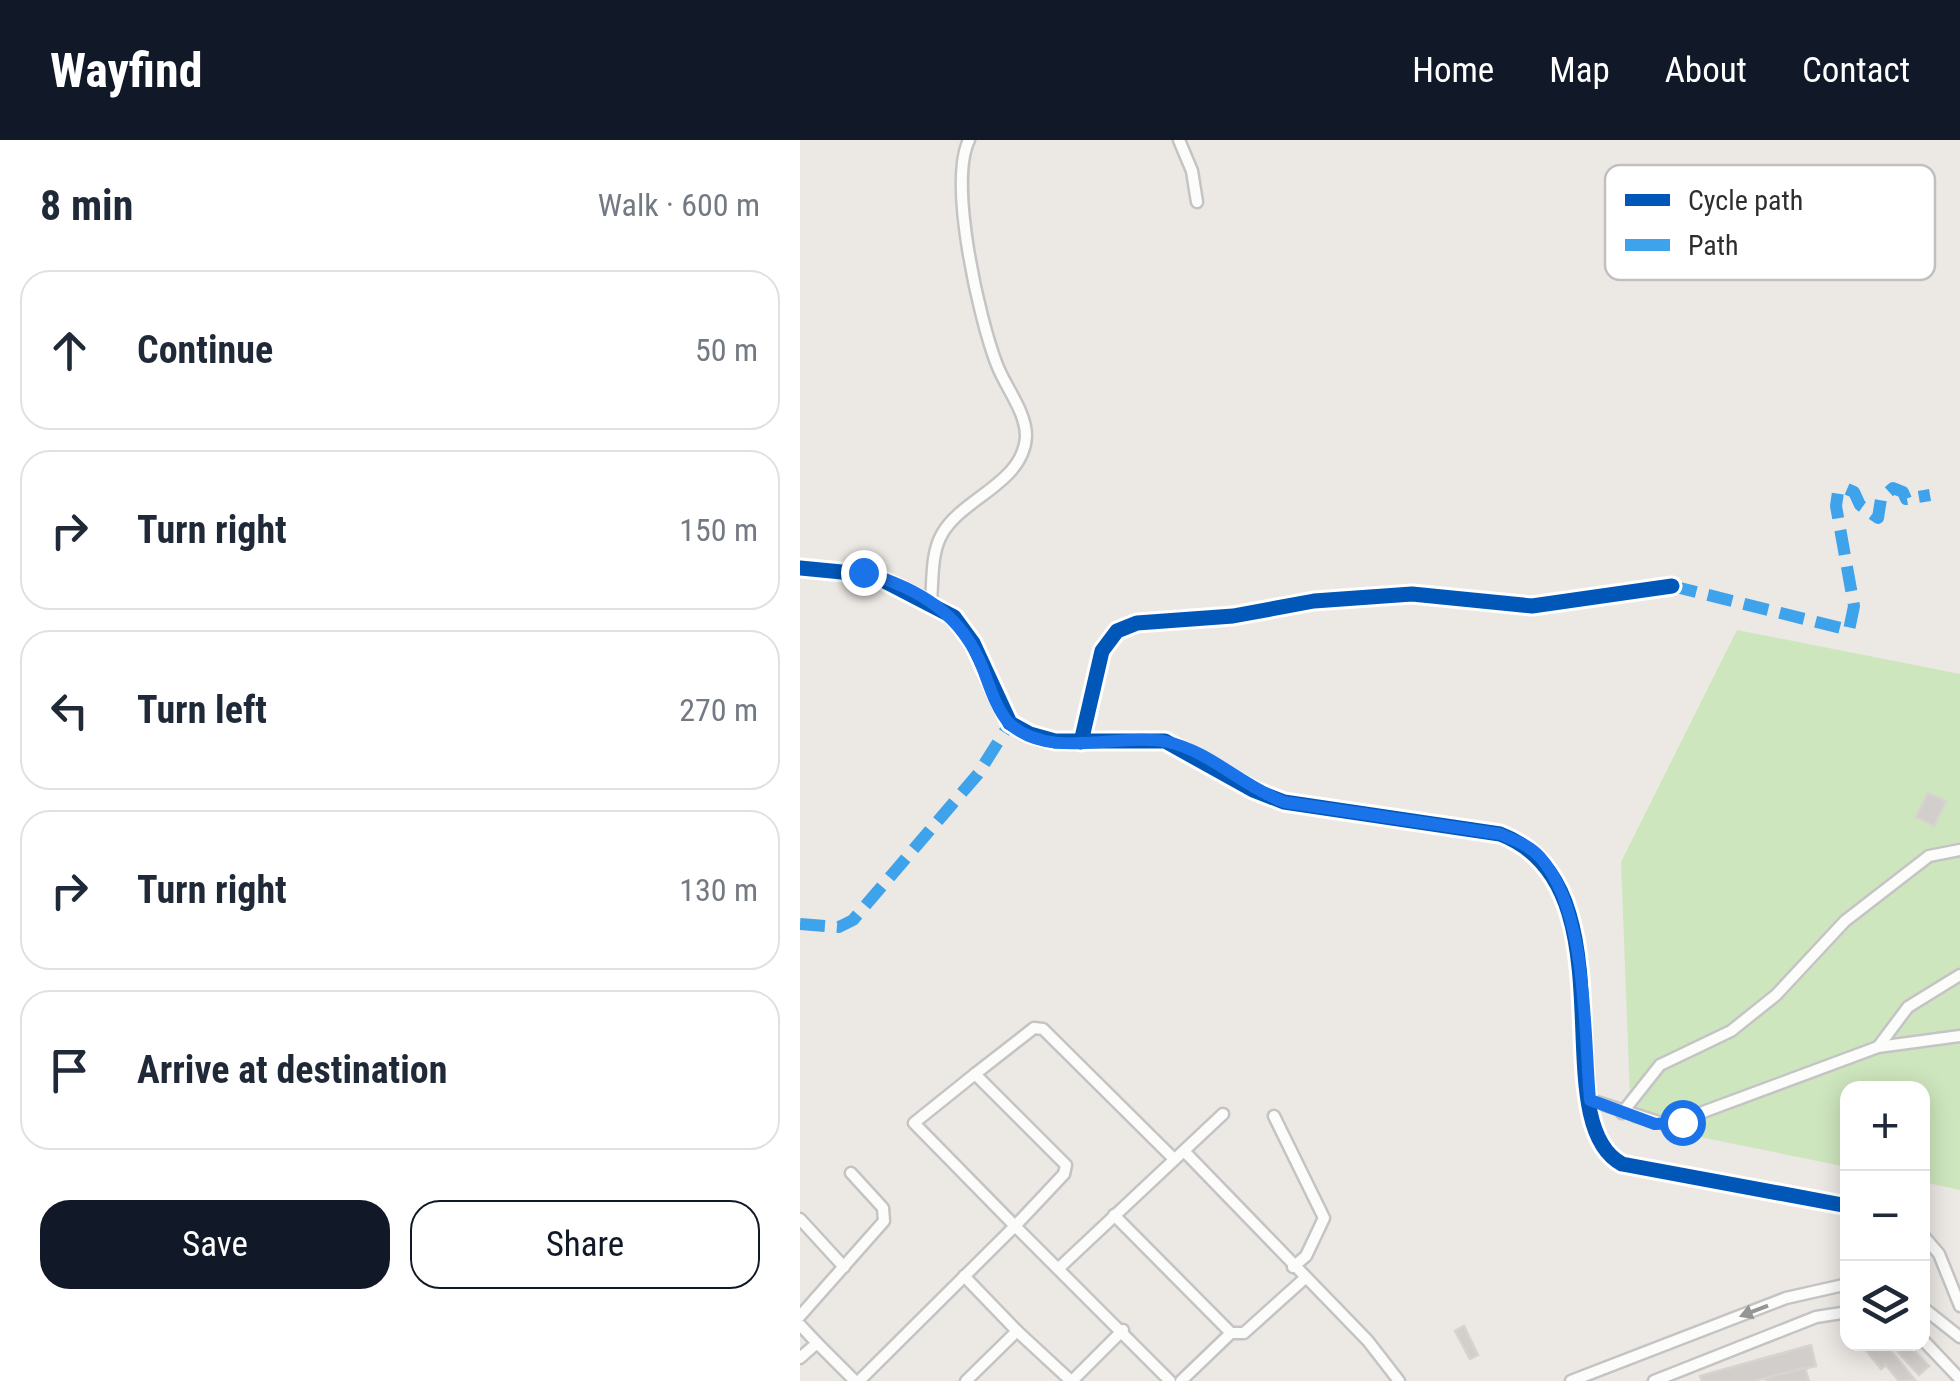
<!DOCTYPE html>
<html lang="en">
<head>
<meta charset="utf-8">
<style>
  :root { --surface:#fff; --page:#f2f2f3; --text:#1f2937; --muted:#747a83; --line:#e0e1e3; --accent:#111827 }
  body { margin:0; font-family:"Roboto Condensed",sans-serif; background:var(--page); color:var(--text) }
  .controls { position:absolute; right:30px; bottom:30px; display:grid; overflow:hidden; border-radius:20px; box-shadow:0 5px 25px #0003 }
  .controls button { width:90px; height:90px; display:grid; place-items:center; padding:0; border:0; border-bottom:2px solid var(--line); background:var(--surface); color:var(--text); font:50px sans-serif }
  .stop { position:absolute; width:30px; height:30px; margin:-22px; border:8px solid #1a73e8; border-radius:50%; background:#fff }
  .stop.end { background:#1a73e8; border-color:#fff; box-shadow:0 2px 10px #0008 }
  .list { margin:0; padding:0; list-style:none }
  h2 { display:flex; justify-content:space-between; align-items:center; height:130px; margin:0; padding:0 40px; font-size:42px }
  h2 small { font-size:32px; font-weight:400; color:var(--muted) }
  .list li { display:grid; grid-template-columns:65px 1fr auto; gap:30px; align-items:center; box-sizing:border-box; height:160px; margin:0 20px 20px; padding:0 20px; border:2px solid var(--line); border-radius:30px }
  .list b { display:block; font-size:38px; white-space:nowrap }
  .list em { font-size:32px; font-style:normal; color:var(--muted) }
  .actions { display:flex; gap:20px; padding:30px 40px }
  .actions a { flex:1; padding:22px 0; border:2px solid var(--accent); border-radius:30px; text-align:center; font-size:35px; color:var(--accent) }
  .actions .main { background:var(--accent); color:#fff }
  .icon { flex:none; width:55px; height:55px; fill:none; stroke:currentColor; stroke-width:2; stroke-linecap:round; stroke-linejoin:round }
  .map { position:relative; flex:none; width:1160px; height:1241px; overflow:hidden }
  header { display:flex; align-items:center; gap:60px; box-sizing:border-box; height:140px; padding:0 50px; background:var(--accent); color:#fff }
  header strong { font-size:48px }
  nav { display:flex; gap:55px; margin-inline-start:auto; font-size:35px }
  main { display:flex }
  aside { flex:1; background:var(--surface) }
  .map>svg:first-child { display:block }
  .green { fill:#cee6be }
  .building { fill:#d1cecb; stroke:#d7d4d0; stroke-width:2.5 }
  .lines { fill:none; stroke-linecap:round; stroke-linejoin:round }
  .street-casing { stroke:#c5c4c5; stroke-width:15 }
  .street { stroke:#fcfcfb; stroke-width:10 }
  .quiet { stroke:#3ea3eb; stroke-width:12; stroke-dasharray:25 12; stroke-linecap:butt }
  .cycleway-casing { stroke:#fff; stroke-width:21 }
  .cycleway { stroke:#0057b8; stroke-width:15 }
  .oneway { fill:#959594 }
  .route { stroke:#1a73e8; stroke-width:12 }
  .key { fill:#fff; stroke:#c0c0c0; stroke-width:2.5 }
  .key-label { font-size:28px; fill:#2e2e2e }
</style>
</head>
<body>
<header>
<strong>Wayfind</strong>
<nav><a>Home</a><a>Map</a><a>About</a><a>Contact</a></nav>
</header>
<main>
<aside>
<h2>8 min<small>Walk · 600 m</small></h2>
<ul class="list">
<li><svg class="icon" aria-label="ahead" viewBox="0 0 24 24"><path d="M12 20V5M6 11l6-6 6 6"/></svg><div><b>Continue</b></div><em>50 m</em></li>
<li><svg class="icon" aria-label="right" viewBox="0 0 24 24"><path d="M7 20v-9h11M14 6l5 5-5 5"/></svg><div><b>Turn right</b></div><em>150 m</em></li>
<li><svg class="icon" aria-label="left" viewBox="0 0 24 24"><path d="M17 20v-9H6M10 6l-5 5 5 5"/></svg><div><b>Turn left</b></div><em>270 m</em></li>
<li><svg class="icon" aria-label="right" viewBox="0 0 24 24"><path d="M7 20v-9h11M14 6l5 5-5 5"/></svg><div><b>Turn right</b></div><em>130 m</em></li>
<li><svg class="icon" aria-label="arrive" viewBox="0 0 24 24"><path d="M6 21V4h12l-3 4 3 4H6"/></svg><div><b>Arrive at destination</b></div></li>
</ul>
<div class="actions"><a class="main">Save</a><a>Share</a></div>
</aside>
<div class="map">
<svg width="1160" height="1241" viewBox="0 0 1160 1241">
  <rect width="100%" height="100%" fill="#ece8e4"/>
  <path class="green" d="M937,490L1160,534V1050L1123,1042L1122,948H1048L1047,1027L831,983L821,722Z"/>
  <g class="building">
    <path d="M1128,653L1146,661L1134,686L1116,677Z"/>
    <path d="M664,1186L678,1215L670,1219L655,1191Z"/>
    <path d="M1061,1204H1077L1081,1208L1086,1205L1115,1240L1099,1241L1086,1225L1081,1229Z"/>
    <path d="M1108,1204L1129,1226L1119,1235L1098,1212Z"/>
    <path d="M1011,1205L1016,1226L953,1241H902L900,1236Z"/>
    <path d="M1005,1228L1009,1241H966V1238Z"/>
  </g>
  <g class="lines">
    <defs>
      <g id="street">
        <path d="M379,0L392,31L397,62"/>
        <path d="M0,428L73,435L154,477L173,503L210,583L230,594L255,601H365L453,650L484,662L700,694C835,745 742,982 822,1024L1048,1066"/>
        <path d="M131,461C133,439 131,413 142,394C162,358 224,343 226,296C226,272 206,248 197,225C179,179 148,43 169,0"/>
        <path d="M281,602L302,511L317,491L337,483L433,476L514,461L612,454L732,466L872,446"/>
        <path d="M1078,907L1108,867L1160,835"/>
        <path d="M175,934L266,1025L264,1034L215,1086L114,983Z"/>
        <path d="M175,934L234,888L243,889L374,1019"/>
        <path d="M790,960L868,985L1078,907L1160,896"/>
        <path d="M822,973L860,925L931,891L976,855L1045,781L1129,716L1160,710"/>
        <path d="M474,976L524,1078L506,1116L493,1127"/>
        <path d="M384,1011L568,1201L599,1241"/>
        <path d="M314,1075L431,1193"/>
        <path d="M0,1079L44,1127"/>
        <path d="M1122,1094L1139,1114L1160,1166"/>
        <path d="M259,1128L423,974"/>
        <path d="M164,1136L217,1191"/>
        <path d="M1122,1167L1160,1197"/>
        <path d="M0,1176L84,1081L83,1068L51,1033"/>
        <path d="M0,1185L17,1203"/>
        <path d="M1122,1199L1160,1239"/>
        <path d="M0,1218L17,1203L55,1241"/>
        <path d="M59,1241L215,1086L370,1241"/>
        <path d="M166,1241L217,1191L271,1241"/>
        <path d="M272,1241L323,1190"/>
        <path d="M381,1241L431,1193H444L504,1139"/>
        <path d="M771,1241L986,1158L1048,1144"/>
        <path d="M854,1241L1016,1177L1048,1172"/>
      </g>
    </defs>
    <use href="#street" class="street-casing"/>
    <use href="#street" class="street"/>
    <g class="quiet">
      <path d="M872,446L1049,490L1054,466L1036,366L1038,352L1045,348L1054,352L1060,365L1078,378L1081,359L1093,348L1103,352L1106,359L1130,355"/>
      <path d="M0,784L39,787L53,780L178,634L210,583"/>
    </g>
    <defs>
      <g id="cycleway">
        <path d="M0,428L73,435L154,477L173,503L210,583L230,594L255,601H365L453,650L484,662L700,694C835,745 742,982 822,1024L1048,1066"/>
        <path d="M281,602L302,511L317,491L337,483L433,476L514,461L612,454L732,466L872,446"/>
      </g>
    </defs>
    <use href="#cycleway" class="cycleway-casing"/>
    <use href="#cycleway" class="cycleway"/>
  </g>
  <defs><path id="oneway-solid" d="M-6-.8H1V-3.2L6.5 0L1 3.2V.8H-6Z" transform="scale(2.5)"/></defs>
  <use class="oneway" href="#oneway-solid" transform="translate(954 1171) rotate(159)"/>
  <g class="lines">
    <path class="route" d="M63,432C119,448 162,474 183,529C189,545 197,571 210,584C251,621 321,592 368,602C409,611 444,647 484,662L700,694C714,700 729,705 740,717C788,771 784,891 790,960L855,984L882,982"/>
  </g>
  <rect x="805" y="25" width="330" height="115" rx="15" class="key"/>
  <rect x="825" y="54" width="45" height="12" fill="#0057b8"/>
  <rect x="825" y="99" width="45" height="12" fill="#3ea3eb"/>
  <g class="key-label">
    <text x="888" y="70">Cycle path</text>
    <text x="888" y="115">Path</text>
  </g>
</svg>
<div class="controls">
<button>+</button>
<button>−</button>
<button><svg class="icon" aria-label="layers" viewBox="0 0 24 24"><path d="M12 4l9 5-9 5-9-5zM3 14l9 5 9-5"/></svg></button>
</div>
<div class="stop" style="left:882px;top:982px"></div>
<div class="stop end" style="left:63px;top:432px"></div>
</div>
</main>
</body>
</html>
